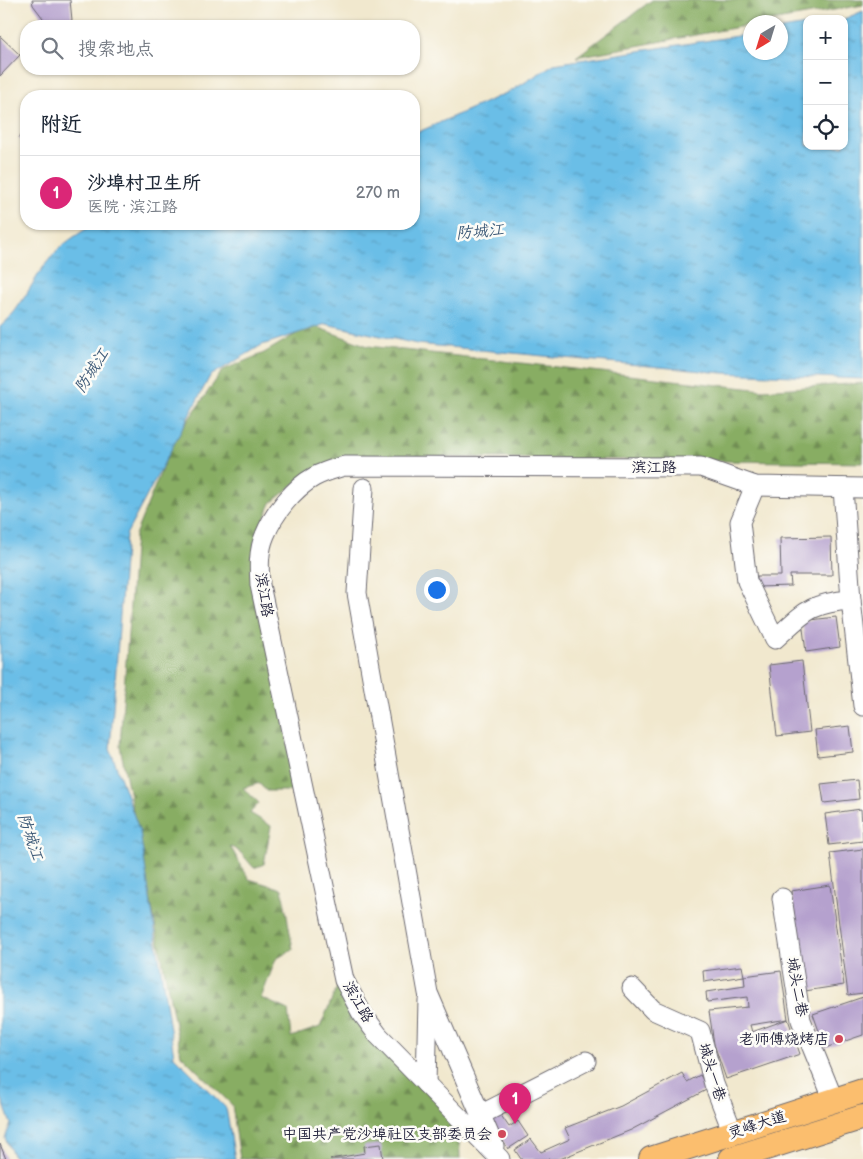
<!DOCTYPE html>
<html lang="zh">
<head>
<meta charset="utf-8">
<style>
  :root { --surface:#fff; --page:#f6f6f7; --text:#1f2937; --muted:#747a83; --line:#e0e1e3; --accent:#db2777 }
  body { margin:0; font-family:"Balsamiq Sans","LXGW WenKai TC",sans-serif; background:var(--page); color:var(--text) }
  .controls { position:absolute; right:15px; top:15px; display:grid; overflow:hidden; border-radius:10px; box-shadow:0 1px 4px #0004 }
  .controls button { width:45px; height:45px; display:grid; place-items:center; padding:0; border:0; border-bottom:1px solid var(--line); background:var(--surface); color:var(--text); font:25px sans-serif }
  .compass { position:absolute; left:743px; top:15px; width:45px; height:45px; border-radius:50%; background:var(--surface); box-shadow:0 1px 4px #0004; rotate:218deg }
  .you { position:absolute; left:436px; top:589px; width:18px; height:18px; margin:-12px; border:4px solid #fff; border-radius:50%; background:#1a73e8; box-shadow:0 0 0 8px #1a73e833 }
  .badge { display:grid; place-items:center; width:32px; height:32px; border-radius:50%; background:var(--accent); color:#fff; font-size:16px; font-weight:700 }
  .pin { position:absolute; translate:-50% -41px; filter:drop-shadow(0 1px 2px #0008) }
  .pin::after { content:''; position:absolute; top:26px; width:18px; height:15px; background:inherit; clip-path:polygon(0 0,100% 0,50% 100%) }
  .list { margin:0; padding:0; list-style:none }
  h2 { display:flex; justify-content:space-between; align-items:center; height:65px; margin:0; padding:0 20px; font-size:21px }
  h2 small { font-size:16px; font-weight:400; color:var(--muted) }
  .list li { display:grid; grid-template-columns:32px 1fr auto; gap:15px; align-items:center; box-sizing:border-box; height:75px; padding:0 20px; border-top:1px solid var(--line) }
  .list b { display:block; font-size:19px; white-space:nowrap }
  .list p { margin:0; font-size:16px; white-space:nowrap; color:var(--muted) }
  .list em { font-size:16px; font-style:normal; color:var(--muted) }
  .icon { flex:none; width:28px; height:28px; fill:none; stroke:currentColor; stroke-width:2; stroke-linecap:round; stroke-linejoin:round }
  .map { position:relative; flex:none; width:863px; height:1159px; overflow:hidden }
  .search { position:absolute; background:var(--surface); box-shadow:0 1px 4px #0004; left:20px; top:20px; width:400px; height:55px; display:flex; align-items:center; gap:12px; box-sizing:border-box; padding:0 18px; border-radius:20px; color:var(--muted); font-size:19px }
  .panel { position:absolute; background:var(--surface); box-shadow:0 1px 4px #0004; left:20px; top:90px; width:400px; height:140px; border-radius:20px }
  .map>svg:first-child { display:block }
  .forest { fill:url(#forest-firs); stroke:#55684f }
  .water { fill:url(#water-ripples); stroke:#467091 }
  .building { fill:#b5a1ce }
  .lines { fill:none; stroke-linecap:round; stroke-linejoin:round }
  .minor-casing { stroke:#6a676e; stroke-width:21 }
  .major-casing { stroke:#6a676e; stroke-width:26 }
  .minor { stroke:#fff; stroke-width:19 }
  .major { stroke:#fbbe6e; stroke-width:24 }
  .poi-dot { fill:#d1495b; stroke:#fdfcf7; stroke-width:2 }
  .labels { text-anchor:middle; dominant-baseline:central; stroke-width:5; stroke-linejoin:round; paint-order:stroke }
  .street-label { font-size:15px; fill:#22223b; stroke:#fdfcf7 }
  .poi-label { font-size:15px; fill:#22223b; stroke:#fdfcf7; text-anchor:end }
  .water-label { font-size:16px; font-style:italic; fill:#3c5977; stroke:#fdfcf7 }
</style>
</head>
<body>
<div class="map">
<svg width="863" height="1159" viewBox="0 0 863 1159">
  <defs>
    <pattern id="forest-firs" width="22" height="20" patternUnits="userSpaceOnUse" patternTransform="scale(1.25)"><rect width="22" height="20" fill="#88ad63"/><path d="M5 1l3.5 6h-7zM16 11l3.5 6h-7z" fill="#6f8c53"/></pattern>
    <pattern id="water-ripples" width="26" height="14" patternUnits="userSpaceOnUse" patternTransform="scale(1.25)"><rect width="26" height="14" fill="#6bbee7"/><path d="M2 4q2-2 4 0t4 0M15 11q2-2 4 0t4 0" fill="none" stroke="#589abc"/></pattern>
  </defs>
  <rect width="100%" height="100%" fill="#fdfcf7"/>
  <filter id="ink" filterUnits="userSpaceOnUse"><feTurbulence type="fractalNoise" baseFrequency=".02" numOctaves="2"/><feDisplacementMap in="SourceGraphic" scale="10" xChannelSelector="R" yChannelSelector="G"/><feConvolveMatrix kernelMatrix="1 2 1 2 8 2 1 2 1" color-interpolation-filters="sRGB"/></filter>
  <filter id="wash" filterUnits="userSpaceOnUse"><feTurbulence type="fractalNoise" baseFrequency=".0096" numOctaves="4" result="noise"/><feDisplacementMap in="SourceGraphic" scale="20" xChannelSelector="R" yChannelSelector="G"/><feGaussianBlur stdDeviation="1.12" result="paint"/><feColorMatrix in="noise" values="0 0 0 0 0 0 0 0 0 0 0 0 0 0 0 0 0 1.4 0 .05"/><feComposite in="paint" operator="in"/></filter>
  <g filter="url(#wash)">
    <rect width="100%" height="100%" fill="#f1e8ce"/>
    <g class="forest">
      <path d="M652,0H863V5L765,22H750V25L576,57Z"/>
      <path d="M311,325L368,346L763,390L863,383V463L363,456L332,463L299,480L271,503L254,543L296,791H266L260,783L243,788L259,803L250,813L271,826L264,864L254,868L241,853L230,846L249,879L282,889L293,949L276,959L261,998L288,1010L291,1037L320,1027L338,985L459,1128L460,1159H240L232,1105L181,1055L120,746L135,535L173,442L223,370L264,353Z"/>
    </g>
    <path class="water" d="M863,11V379L723,373L417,344L326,324L262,345L210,376L126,535L110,749L140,832L174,1056L226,1108L235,1159H15L5,1138L11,1124L0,1094V327C23,308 33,277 53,255C64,242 80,233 94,224H414V134L513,90L554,64L750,34V52H780L781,29L807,25V146H844V19Z"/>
    <g id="blocks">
      <g class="building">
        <path d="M32,0H70L72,20L63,26H49L33,5Z"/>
        <path d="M0,36L20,55L0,76Z"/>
        <path d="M26,133V149L19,137Z"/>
        <path d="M831,537L832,575H790L791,586L757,587V576H781L780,538Z"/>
        <path d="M836,617L840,647L806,652L802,621Z"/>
        <path d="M802,661L810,732L777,736L769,665Z"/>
        <path d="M850,726L853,752L818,756L815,730Z"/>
        <path d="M857,780L859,799L824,803L821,784Z"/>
        <path d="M861,809L863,841L829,845L825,814Z"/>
        <path d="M863,849V993L848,995L830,853Z"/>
        <path d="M830,885L844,985L805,991L791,891Z"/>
        <path d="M742,966L744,976L704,982L703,971Z"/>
        <path d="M781,971L788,1019L750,1025L752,1032L788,1019L800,1054L726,1079L714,1044L709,1011L748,1007L747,997L707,1002L706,992L745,986L744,976Z"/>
        <path d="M863,997V1035L825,1048L813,1014Z"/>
        <path d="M682,1073L687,1082L700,1075L708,1089L631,1130L560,1159H521L515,1150L531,1139L541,1152L570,1139L565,1128L621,1106Z"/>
        <path d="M498,1111L509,1127L518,1121L528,1136L508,1149L488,1117Z"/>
        <path d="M0,1144L6,1159H0Z"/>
        <path d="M381,1144L383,1159H330L365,1153L364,1146Z"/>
      </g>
    </g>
  </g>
  <g filter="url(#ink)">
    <use href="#blocks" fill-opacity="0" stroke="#6a676e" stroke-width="1"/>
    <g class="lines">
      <defs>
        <g id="minor">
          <path d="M755,486L740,522L747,581L775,639C804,613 809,603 851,600"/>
          <path d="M364,488L357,593L428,993L494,1146"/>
          <path d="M843,488L851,600L863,706"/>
          <path d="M782,898L801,1020L834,1101"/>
          <path d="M632,988L653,1010L700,1031L714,1084L733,1133"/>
          <path d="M426,1084L428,1000"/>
          <path d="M480,1115L586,1061"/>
          <path d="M500,1159L378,1035L361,1012L344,980L260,585C259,569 258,551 265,535C274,513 294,488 314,477C323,472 334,469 344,466L701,467L755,486L863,488"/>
        </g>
        <g id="major">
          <path d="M651,1159L863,1091"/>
          <path d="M731,1159L863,1117"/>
        </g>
      </defs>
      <use href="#minor" class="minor-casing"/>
      <use href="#major" class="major-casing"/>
      <use href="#minor" class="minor"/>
      <use href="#major" class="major"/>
    </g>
  </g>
  <g class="poi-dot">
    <circle cx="839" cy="1039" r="5"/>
    <circle cx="502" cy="1134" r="5"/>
  </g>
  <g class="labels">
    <g class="street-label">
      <text x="654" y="467">滨江路</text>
      <text transform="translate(264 595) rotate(81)">滨江路</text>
      <text transform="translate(797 987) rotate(80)">城头二巷</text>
      <text transform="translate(358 1002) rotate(60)">滨江路</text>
      <text transform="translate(712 1072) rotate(73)">城头一巷</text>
      <text transform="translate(757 1125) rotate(-18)">灵峰大道</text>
    </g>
    <g class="poi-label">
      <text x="829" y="1039">老师傅烧烤店</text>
      <text x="492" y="1134">中国共产党沙埠社区支部委员会</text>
    </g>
    <g class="water-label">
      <text transform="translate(480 232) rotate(-5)">防城江</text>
      <text transform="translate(92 371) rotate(-57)">防城江</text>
      <text transform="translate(30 837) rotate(71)">防城江</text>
    </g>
  </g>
</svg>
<div class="controls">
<button>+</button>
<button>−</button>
<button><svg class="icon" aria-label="locate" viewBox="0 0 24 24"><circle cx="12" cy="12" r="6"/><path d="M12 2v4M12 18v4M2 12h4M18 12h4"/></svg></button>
</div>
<svg class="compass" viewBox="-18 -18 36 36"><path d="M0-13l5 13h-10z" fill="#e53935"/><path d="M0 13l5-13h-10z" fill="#747a83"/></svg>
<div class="you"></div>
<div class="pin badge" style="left:515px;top:1124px">1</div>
<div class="search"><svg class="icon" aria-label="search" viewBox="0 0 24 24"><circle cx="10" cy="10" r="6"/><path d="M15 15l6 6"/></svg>搜索地点</div>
<section class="panel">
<h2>附近<small></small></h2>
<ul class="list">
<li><span class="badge">1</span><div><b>沙埠村卫生所</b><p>医院 · 滨江路</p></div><em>270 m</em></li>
</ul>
</section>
</div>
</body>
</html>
